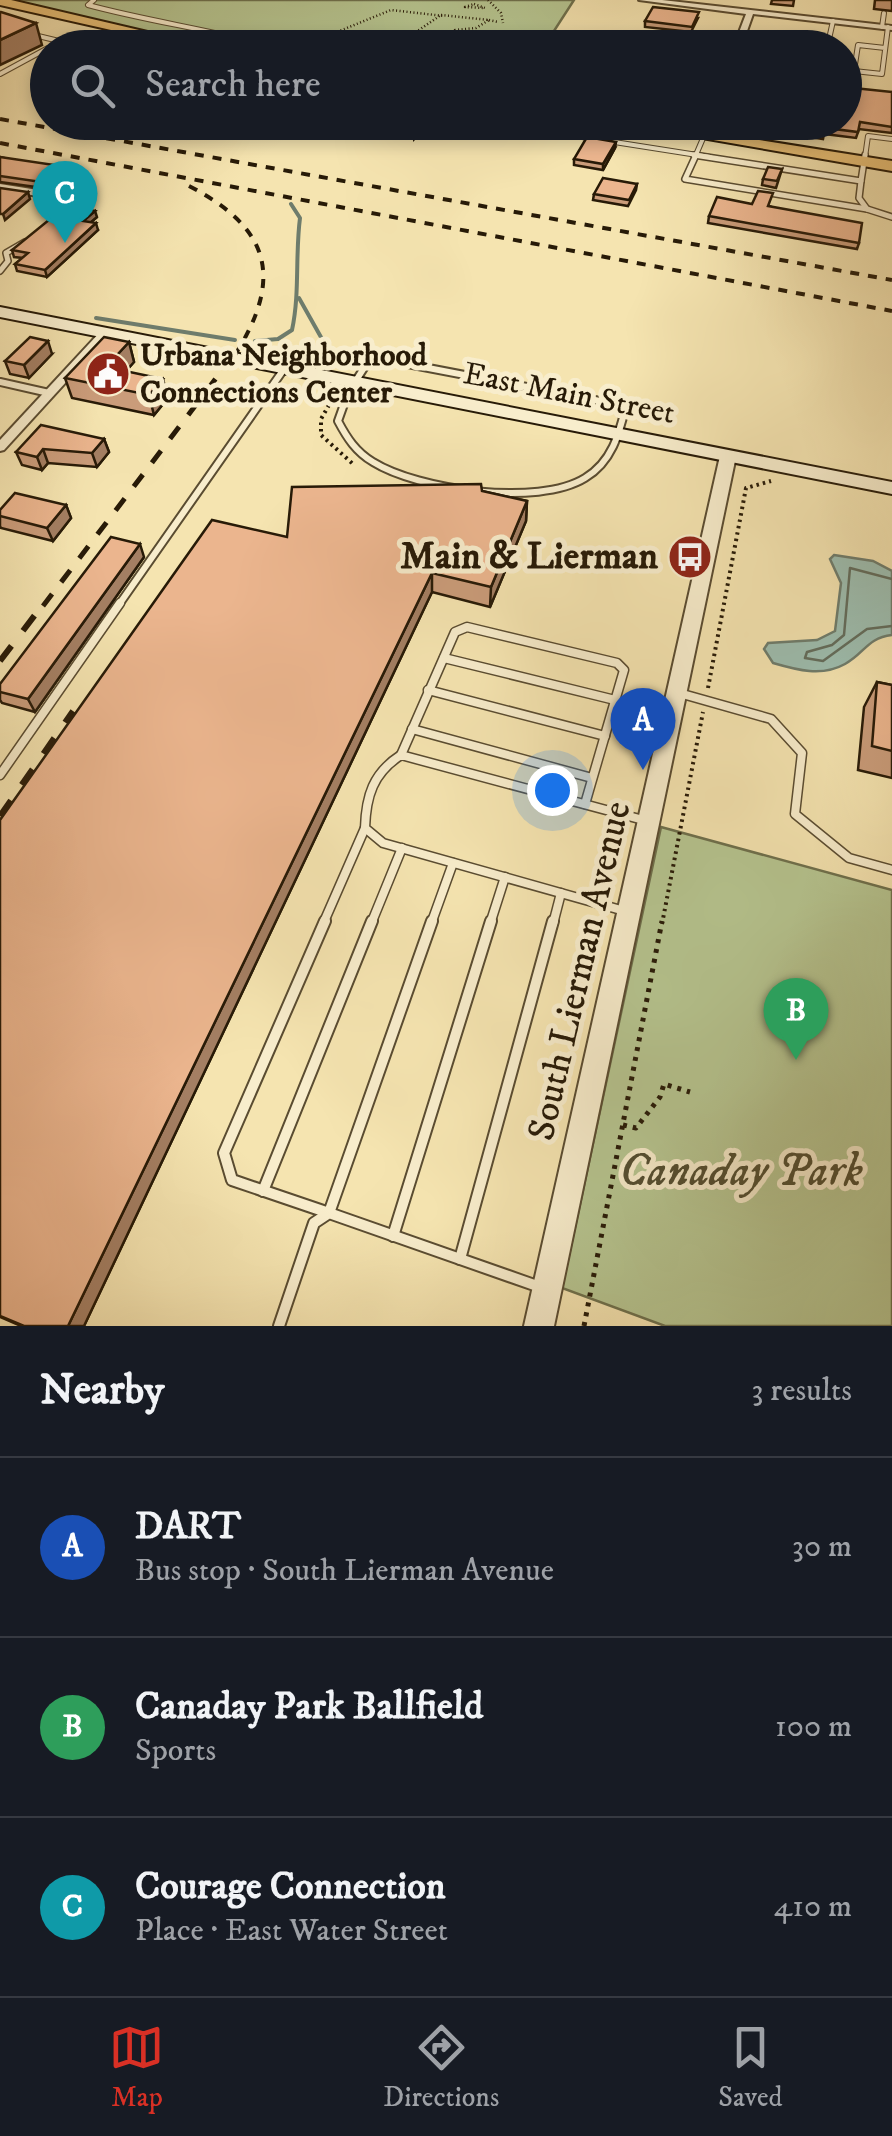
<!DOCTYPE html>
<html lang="en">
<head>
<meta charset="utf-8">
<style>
  :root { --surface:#171b24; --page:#20242c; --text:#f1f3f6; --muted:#9ea1a6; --line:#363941; --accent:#d93025 }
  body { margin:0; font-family:"IM FELL DW Pica",serif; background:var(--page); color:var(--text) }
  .you { position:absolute; left:552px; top:790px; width:35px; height:35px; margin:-25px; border:8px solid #fff; border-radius:50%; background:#1a73e8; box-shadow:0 0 0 15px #1a73e833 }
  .badge { display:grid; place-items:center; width:65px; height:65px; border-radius:50%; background:var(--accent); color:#fff; font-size:32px; font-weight:700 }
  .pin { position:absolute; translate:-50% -82px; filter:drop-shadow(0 2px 5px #0008) }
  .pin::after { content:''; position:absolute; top:52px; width:35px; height:30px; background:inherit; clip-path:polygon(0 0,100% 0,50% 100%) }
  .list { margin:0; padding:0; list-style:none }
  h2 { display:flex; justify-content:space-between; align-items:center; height:130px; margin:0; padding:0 40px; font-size:42px }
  h2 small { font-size:32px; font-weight:400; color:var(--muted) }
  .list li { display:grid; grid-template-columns:65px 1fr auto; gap:30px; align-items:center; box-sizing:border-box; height:180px; padding:0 40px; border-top:2px solid var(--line) }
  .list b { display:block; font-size:38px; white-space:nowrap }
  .list p { margin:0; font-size:32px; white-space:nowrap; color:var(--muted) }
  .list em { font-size:32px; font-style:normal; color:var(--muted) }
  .icon { flex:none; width:55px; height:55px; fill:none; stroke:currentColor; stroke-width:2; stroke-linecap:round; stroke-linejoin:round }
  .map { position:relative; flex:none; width:892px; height:1326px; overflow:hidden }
  .search { position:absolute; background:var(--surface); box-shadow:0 5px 15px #0003; left:30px; right:30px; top:30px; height:110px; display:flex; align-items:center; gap:25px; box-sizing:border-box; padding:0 35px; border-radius:55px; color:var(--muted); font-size:38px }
  .sheet { height:670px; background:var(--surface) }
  nav { display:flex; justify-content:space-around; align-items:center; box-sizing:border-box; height:140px; border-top:2px solid var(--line); background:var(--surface); font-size:28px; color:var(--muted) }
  nav a { display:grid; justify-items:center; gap:5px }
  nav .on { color:var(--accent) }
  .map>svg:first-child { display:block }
  .green { fill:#b6c590; stroke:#6e704c; stroke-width:2.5 }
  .water { fill:#9dbeb0; stroke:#6e7c6c; stroke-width:2.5 }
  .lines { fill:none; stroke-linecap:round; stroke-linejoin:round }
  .shore { stroke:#626c5c; stroke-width:2.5 }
  .stream-far1 { stroke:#6e7c6c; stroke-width:4 }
  .stream { stroke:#6e7c6c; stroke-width:5 }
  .service-far4-casing { stroke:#5a4c31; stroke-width:6 }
  .service-far3-casing { stroke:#5a4c31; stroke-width:8 }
  .service-far2-casing { stroke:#5a4c31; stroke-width:10 }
  .service-far1-casing { stroke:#5a4c31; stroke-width:11 }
  .service-casing { stroke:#5a4c31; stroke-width:14 }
  .minor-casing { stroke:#5a4c31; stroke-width:4 }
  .tertiary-casing { stroke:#5a4c31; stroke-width:4 }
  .secondary-casing { stroke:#271a07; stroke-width:4 }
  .primary-casing { stroke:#271a07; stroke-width:4 }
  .path-far2 { stroke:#271a07; stroke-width:2.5; stroke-dasharray:1 2.5; stroke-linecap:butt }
  .path-far1 { stroke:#271a07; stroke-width:4; stroke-dasharray:2.5 4; stroke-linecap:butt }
  .path { stroke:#271a07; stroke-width:5; stroke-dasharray:4 6; stroke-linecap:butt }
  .service-far4 { stroke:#f8edcc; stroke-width:4 }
  .service-far3 { stroke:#f8edcc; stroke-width:5 }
  .service-far2 { stroke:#f8edcc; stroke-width:6 }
  .service-far1 { stroke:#f8edcc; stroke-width:8 }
  .service { stroke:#f8edcc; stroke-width:10 }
  .minor { fill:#f8edcc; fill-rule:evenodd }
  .tertiary { fill:#f8edcc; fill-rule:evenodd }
  .secondary { fill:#f8edcc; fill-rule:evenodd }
  .primary { fill:#eac278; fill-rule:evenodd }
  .rail-far2 { stroke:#271a07; stroke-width:4; stroke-dasharray:9 9; stroke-linecap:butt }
  .rail-far1 { stroke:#271a07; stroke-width:5; stroke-dasharray:15 15; stroke-linecap:butt }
  .rail { stroke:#271a07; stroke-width:6; stroke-dasharray:19 19; stroke-linecap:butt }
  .wall { fill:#ca9c7a; stroke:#271a07; stroke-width:2.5 }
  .shaded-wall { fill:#a47f63; stroke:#271a07; stroke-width:2.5 }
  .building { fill:#ebb58e; stroke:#271a07; stroke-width:2.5 }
  .labels { text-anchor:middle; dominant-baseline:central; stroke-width:10; stroke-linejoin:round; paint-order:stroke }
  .far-poi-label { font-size:32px; font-weight:bold; fill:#271a07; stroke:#f8edcc; text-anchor:start }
  .far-street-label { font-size:32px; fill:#271a07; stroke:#f8edcc }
  .poi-label { font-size:38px; font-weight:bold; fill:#271a07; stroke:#f8edcc; text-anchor:end }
  .street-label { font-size:38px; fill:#271a07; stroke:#f8edcc }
  .near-park-label { font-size:45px; font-style:italic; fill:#524d30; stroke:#f8edcc }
</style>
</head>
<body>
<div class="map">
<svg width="892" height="1326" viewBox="0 0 892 1326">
  <rect width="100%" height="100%" fill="#f5e4b0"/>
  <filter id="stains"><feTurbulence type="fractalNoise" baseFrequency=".002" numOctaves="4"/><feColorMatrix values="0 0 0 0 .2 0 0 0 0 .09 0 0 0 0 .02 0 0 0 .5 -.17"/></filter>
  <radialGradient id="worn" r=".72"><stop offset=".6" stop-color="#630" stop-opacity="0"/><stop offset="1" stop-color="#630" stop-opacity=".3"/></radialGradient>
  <g class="green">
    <path d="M0,0H574L543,48L210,47Z"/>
    <path d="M661,827L892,890V1326H665L562,1288Z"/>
  </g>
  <path class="water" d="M834,555L873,561L892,571V635C867,638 865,653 845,664C822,677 797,670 773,663L764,649L768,643L817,640L835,631L841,583L830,559Z"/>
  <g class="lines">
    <path class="shore" d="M892,579L850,568L844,635L832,645L807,652L805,658L823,661L867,629L892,626"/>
    <g class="stream-far1">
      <path d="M299,298L331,355"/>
      <path d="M96,318L235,340"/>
      <path d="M255,341L278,339L292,330C300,293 295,256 300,218L291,204"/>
    </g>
    <path class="stream" d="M330,352L335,362"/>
    <defs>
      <g id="service-far4">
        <path d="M94,0L88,5C151,22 214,30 277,48"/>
        <path d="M882,27L884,13"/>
        <path d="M34,35L88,48"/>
        <path d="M740,39L816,48"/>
        <path d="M93,48L132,31"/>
        <path d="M481,48L491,35H523L513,48"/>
        <path d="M827,48L833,21"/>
        <path d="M885,48L858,45L854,71L882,74L888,27"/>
        <path d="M0,74L48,48"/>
        <path d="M570,122L563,134L595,139"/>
        <path d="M608,141L710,157"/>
        <path d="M695,157L704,136"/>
        <path d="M865,157L868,136L892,139"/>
      </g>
      <g id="service-far3">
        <path d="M694,155L861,181L865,155"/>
        <path d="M696,155L685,179L867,209"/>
        <path d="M861,181L859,198L867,209L892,217"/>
        <path d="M0,271L8,261L6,253L25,242"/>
      </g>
      <g id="service-far2">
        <path d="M371,357L626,406C619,434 612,462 585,478C538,507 418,490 373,462C356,452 347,438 338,421L348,393Z"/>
        <path d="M0,382L49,393"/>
        <path d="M118,606L284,369"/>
      </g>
      <g id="service-far1">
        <path d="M444,658L615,700"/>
        <path d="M428,690L605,736"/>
        <path d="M679,693L771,719L802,753L795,814L849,858L892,870"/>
        <path d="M412,729L592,778"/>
        <path d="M401,755L455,632L467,627L617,663L624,670L585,804"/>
        <path d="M0,775L120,603"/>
        <path d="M628,912L383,843L365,828C366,796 373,773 401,755L647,821"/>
        <path d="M323,924L365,828"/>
        <path d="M371,924L402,848"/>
        <path d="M431,924L453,863"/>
        <path d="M490,924L505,877"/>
        <path d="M553,924L561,893"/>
      </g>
      <g id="service">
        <path d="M325,921L224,1153L232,1180L329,1213L432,921"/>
        <path d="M263,1191L372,921"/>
        <path d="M393,1236L491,921"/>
        <path d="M460,1259L553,921"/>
        <path d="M279,1326L314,1223L329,1213L540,1287"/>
      </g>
      <g id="minor">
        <path d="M639,0H662L892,26V30L753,14L741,48H733L746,14Z"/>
        <path d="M0,184L38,190L43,193L38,196L0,190Z"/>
        <path d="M105,330L109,331V335L4,450L0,451V440L101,331Z"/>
      </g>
      <path id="tertiary" d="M728,451L736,456L554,1326H524L720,456Z"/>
      <path id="secondary" d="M0,307L892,482V494L0,317Z"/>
      <g id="primary">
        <path d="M0,0H11L216,48H191L0,5Z"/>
        <path d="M609,122H646L892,161V171Z"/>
      </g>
    </defs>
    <use href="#service-far4" class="service-far4-casing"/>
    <use href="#service-far3" class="service-far3-casing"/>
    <use href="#service-far2" class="service-far2-casing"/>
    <use href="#service-far1" class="service-far1-casing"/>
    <use href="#service" class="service-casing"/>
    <use href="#minor" class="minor-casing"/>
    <use href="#tertiary" class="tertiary-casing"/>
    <use href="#secondary" class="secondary-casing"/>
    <use href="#primary" class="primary-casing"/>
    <g class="path-far2">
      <path d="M488,0L501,13L503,23"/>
      <path d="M474,4L485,8L465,7Z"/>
      <path d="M441,15L489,20L476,28L455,30L456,42L413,34Z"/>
      <path d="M489,20L498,22"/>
      <path d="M343,48L337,32L391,10L444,16"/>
    </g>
    <g class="path-far1">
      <path d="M329,405L321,419V435L353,464"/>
      <path d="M708,688L746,488L771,481"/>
      <path d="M662,924L703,712"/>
    </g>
    <g class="path">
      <path d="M623,1125L636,1128L660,1097L664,1084L690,1092"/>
      <path d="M584,1326L662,921"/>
    </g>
    <use href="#service-far4" class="service-far4"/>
    <use href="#service-far3" class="service-far3"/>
    <use href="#service-far2" class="service-far2"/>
    <use href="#service-far1" class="service-far1"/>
    <use href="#service" class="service"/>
    <use href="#minor" class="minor"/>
    <use href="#tertiary" class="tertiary"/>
    <use href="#secondary" class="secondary"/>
    <use href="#primary" class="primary"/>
    <g class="rail-far2">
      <path d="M0,119L892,280"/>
      <path d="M0,143L892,311"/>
      <path d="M189,186C270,228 284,277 235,355"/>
    </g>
    <path class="rail-far1" d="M43,606L236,352"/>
    <g class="rail">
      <path d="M0,661L44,603"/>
      <path d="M0,816L73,711"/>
    </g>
  </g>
  <g class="wall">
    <path d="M772,0H794L793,6L771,4Z"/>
    <path d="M875,0H892V11L874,9Z"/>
    <path d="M698,18L691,32L645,27V21Z"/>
    <path d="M892,92V133L859,129L856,138L824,134L823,139L766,130L768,122Z"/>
    <path d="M388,122H428L414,139L383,134L382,128Z"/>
    <path d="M615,148L603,170L574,165V159Z"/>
    <path d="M0,157L62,172L43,188L0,182Z"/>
    <path d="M782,169L776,188L762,185L763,179Z"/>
    <path d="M637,184L636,190L628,206L593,200L594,194Z"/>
    <path d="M769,206L859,243L857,249L708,223L709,216Z"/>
    <path d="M97,217L91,222L98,230L47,277L17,271L15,264L23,258L14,257L12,250Z"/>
    <path d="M129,342L134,362L126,371L168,398L154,415L72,398L65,378Z"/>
    <path d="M52,354L29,378L10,374L5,361Z"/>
    <path d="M104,439L109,452L97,467L48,463L42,470L22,465L16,452Z"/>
    <path d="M482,491L527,501L526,521L490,607L432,592L84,1326H21L0,1317V820L287,537Z"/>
    <path d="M66,505L71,518L53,541L1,528L0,526V510Z"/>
    <path d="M144,557L35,712L2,703L0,700V684Z"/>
    <path d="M877,682L892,685V778L858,770L864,707Z"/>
  </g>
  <g class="shaded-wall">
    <path d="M36,23L42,45L0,65V40Z"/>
    <path d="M423,122H428L414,139L413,133Z"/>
    <path d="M616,142L615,148L603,170V164Z"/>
    <path d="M61,166L62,172L43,188L41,182Z"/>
    <path d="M28,192L30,199L5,220L3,214Z"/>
    <path d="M95,211L97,217L85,227L83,221Z"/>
    <path d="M96,223L98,230L47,277L45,270Z"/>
    <path d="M48,341L52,354L29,378L24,365Z"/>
    <path d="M129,342L134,362L112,387L106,367Z"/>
    <path d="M163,379L168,398L154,415L149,395Z"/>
    <path d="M104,439L109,452L97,467L92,453Z"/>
    <path d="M43,449L48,463L42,470L37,457Z"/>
    <path d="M527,501L526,521L490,607L491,587Z"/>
    <path d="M66,505L71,518L53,541L47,528Z"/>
    <path d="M140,544L144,557L35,712L28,699Z"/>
    <path d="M432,573V592L84,1326H68Z"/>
  </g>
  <g class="building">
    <path d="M653,7L699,12L692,27L645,21Z"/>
    <path d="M0,12H1L36,23L0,40Z"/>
    <path d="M592,43L626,47L590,48Z"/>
    <path d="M844,87L892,92V127L860,122L858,132L826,128L825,133L768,124V122H844Z"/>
    <path d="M388,122H423L413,133L382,128Z"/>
    <path d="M587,137L616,142L603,164L574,159Z"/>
    <path d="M0,157L61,166L41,182L0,176Z"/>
    <path d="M768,167L782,169L777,181L763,179Z"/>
    <path d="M603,178L637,184L629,200L594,194Z"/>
    <path d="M0,188L28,192L3,214H0Z"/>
    <path d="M758,191L773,193L768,206L862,223L859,243L709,216L717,197L752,204Z"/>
    <path d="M66,206L95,211L83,221L96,223L45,270L15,264L28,253L12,250Z"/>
    <path d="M30,337L48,341L24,365L5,361Z"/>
    <path d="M104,337L129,342L106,367L163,379L149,395L65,378Z"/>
    <path d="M41,425L104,439L92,453L43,449L37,457L16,452Z"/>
    <path d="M481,484L482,491L527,501L491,587L432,573L68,1326H24L0,1316V820L212,520L287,537L292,487Z"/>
    <path d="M15,493L66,505L47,528L0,516V510Z"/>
    <path d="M111,537L140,544L28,699L0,692V684Z"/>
    <path d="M877,682L892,685V751L872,746Z"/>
  </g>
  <defs>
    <symbol id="civic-disc" viewBox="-11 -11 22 22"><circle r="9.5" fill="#8f2418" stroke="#f8edcc"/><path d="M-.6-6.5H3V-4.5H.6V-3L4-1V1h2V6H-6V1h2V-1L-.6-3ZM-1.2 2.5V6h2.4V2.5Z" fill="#fff"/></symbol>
    <symbol id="bus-disc" viewBox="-11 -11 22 22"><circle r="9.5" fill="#8f2418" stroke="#f8edcc"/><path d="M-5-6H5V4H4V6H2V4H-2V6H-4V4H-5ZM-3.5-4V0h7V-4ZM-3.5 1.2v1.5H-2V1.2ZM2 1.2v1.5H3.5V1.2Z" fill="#fff"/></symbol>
  </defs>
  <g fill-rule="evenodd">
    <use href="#civic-disc" x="83" y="349" width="50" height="50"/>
    <use href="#bus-disc" x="665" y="532" width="50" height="50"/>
  </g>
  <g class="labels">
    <g class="far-poi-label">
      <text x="140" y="356">Urbana Neighborhood<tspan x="140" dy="37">Connections Center</tspan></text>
    </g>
    <g class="far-street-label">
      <text transform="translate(569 394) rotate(11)">East Main Street</text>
    </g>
    <g class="poi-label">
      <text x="658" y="557">Main &amp; Lierman</text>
    </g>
    <g class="street-label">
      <text transform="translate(580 971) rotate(-77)">South Lierman Avenue</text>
    </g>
    <g class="near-park-label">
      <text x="741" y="1172">Canaday Park</text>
    </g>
  </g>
  <rect width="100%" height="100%" filter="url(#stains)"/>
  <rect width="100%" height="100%" fill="url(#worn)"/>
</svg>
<div class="you"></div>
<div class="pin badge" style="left:643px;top:770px;background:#1a4fb4">A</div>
<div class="pin badge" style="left:796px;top:1060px;background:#2e9e5b">B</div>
<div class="pin badge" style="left:65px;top:243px;background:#0f9aa8">C</div>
<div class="search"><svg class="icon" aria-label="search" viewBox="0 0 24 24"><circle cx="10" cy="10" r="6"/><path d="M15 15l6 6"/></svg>Search here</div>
</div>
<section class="sheet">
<h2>Nearby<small>3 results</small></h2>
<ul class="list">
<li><span class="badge" style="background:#1a4fb4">A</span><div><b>DART</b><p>Bus stop · South Lierman Avenue</p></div><em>30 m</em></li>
<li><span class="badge" style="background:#2e9e5b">B</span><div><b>Canaday Park Ballfield</b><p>Sports</p></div><em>100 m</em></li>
<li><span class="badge" style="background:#0f9aa8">C</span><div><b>Courage Connection</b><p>Place · East Water Street</p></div><em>410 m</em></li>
</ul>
</section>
<nav>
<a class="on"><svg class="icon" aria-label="map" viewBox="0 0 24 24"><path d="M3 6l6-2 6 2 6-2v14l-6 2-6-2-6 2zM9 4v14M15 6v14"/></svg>Map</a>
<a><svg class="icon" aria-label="directions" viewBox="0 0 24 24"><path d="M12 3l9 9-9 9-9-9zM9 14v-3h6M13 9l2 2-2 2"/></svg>Directions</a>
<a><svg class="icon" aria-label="saved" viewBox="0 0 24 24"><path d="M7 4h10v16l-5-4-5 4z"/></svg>Saved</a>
</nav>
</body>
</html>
